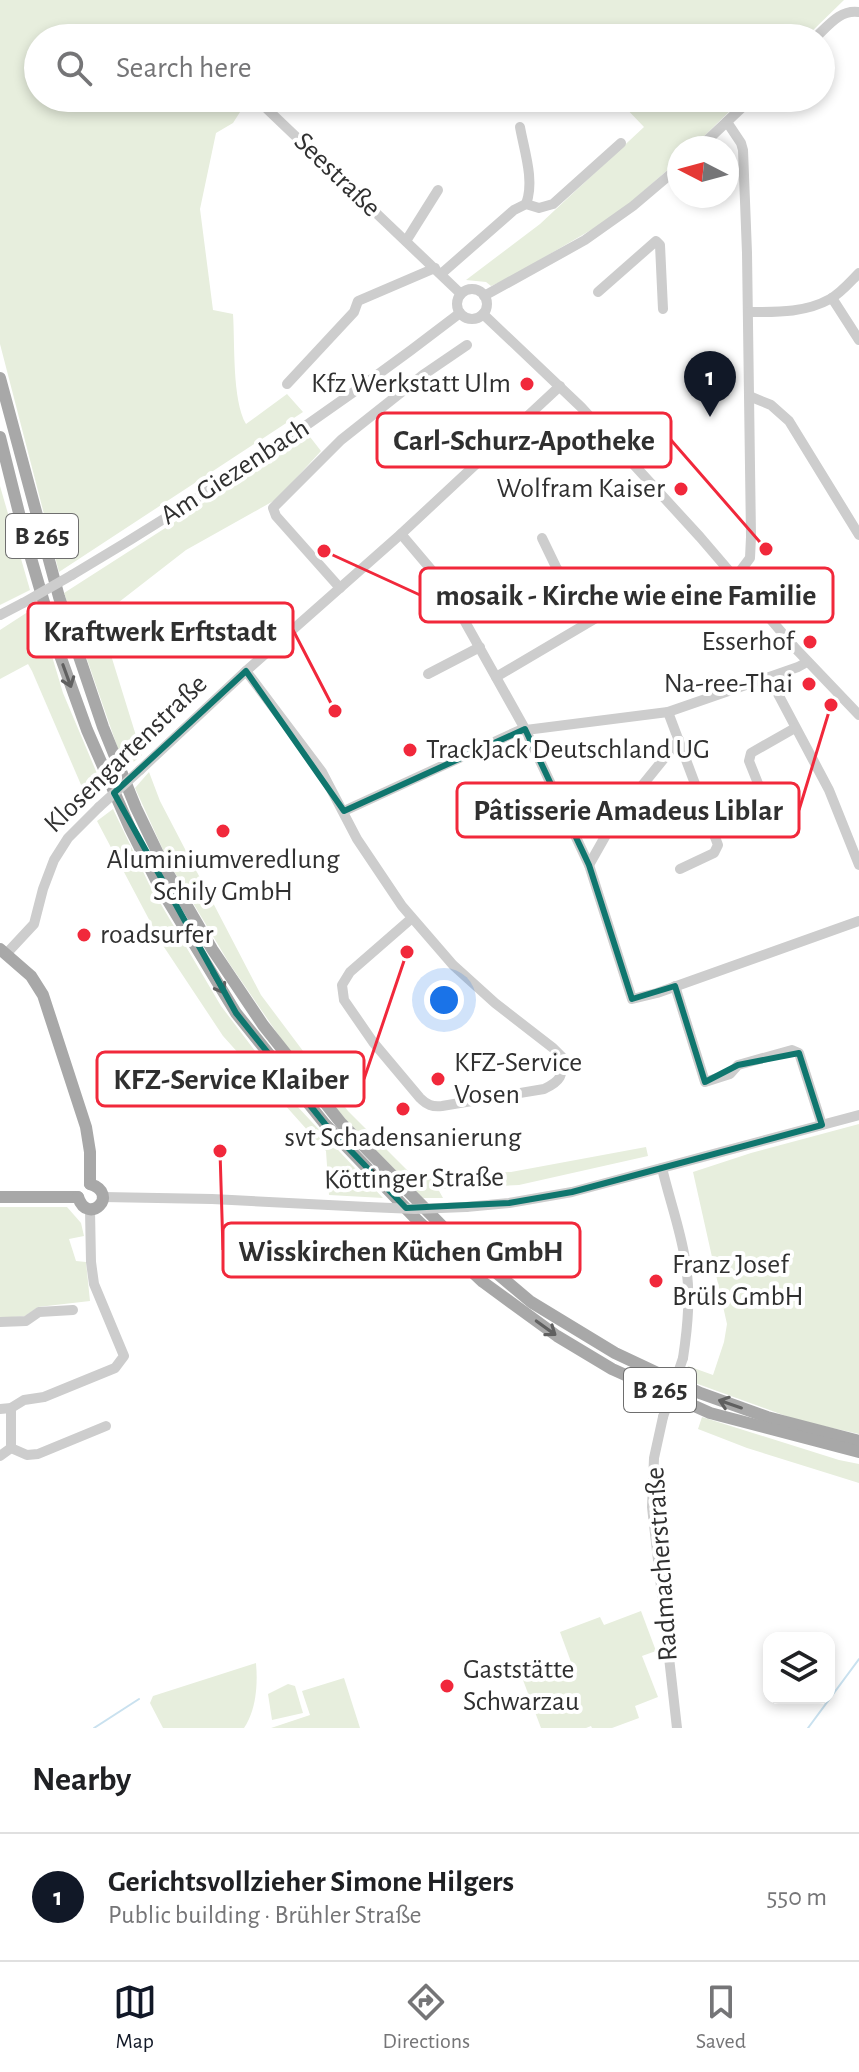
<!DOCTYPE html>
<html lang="en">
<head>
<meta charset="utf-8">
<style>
  :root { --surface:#fff; --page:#f2f2f2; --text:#202124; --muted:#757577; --line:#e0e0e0; --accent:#111827 }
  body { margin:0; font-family:"Alegreya Sans",sans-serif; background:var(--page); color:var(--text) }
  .controls { position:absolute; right:24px; bottom:24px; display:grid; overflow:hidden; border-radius:16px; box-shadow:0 4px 12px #0003 }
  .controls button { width:72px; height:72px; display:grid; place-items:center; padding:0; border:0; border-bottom:2px solid var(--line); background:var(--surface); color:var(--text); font:40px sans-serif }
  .compass { position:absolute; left:667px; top:136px; width:72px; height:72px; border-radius:50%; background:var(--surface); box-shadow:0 4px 12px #0003; rotate:276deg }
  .you { position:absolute; left:444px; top:1000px; width:28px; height:28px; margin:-20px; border:6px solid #fff; border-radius:50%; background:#1a73e8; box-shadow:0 0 0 12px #1a73e833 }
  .badge { display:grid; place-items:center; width:52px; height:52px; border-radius:50%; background:var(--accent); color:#fff; font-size:26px; font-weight:700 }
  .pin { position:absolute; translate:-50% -66px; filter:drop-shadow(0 2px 4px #0008) }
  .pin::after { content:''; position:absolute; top:42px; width:28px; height:24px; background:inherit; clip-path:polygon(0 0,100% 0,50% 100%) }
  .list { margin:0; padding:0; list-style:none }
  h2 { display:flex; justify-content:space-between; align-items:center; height:104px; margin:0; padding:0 32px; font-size:34px }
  h2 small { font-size:26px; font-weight:400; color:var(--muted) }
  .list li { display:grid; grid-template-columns:52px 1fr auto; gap:24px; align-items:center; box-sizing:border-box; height:128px; padding:0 32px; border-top:2px solid var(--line) }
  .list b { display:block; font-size:30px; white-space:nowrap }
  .list p { margin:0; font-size:26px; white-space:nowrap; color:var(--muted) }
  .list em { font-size:26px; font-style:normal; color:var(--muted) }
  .icon { flex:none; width:44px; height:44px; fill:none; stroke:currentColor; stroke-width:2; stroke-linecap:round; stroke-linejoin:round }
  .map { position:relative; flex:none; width:859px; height:1728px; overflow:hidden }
  .search { position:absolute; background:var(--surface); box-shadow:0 4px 12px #0003; left:24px; right:24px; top:24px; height:88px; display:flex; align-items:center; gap:20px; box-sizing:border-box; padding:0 28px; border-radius:44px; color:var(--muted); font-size:30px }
  .sheet { height:232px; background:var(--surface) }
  nav { display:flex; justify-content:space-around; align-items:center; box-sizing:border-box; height:112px; border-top:2px solid var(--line); background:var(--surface); font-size:22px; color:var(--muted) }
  nav a { display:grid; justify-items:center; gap:4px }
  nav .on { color:var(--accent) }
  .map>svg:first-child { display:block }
  .green { fill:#e7eedd }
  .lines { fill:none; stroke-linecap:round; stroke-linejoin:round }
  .stream { stroke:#c9e1ef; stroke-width:2 }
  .minor { stroke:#cdcdcd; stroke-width:10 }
  .major { stroke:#a8a8a8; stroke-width:12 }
  .minor-bridge { stroke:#cdcdcd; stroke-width:10 }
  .oneway { stroke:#606060 }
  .marked { fill:none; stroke:#0f766e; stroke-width:6; stroke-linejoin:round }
  .poi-dot { fill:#f1283b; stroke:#fff; stroke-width:3 }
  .labels { text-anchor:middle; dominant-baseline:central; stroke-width:8; stroke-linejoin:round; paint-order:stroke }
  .shield { fill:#fff; stroke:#6e6e6e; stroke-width:2 }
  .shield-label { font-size:26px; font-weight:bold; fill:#303030 }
  .street-label { font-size:28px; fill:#303030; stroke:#fff }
  .poi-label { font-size:28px; fill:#303030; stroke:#fff; text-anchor:start }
  .leader { fill:none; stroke:#f1283b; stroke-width:3 }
  .callout-dot { fill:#f1283b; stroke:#fff; stroke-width:3 }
  .callout { fill:#fff; stroke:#f1283b; stroke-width:3 }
  .callout-label { font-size:30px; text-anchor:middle; font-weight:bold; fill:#303030 }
</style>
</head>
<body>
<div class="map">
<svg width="859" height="1728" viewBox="0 0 859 1728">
  <rect width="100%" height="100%" fill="#fff"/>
  <g class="green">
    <path d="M0,0H844L805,38H339L326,29L306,32L302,38H38V98H249L233,123L216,133L200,209L213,310L233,314C235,343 232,400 246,424L287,394L303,412L59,572L0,344Z"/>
    <path d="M584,98H743L692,148H679V160L615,216L507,279L491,286L486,282L466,280L540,224L644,127L621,103Z"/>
    <path d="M307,433L321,451L277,499L186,550L101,616V623L142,755L125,769L64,593L184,516Z"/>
    <path d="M0,486L30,590L0,605Z"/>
    <path d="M37,606L63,693L104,790L88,801L32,671L28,664L0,679V630Z"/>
    <path d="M149,772L160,801L261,995L348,1111L412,1175L511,1172L646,1147L648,1156L519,1185L438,1189L443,1198H423L347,1121L286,1046L229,963L169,863L135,788Z"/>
    <path d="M113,809L149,884L221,1006L296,1105L383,1198L329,1195L326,1151L223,1036L162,944L97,821Z"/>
    <path d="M859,1124V1434L797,1420L684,1379L688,1366L713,1375L724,1342L727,1324L693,1172L751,1153Z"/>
    <path d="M0,1207H67L81,1223L84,1236L69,1239L76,1261L86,1262L90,1301L38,1307L25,1316L0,1318Z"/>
    <path d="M702,1417L839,1460L859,1464V1483L747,1448L698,1429Z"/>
    <path d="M641,1611L656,1651L642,1656L658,1697L635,1706L639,1718L612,1728H592L591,1726L586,1728H541L523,1680L571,1662L560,1632L600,1617L604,1625Z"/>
    <path d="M256,1663C258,1685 256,1710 244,1728H163L150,1703L153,1696Z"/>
    <path d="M344,1678L360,1728H271L310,1715L302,1691Z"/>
    <path d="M288,1684L295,1686L303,1713L272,1720L268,1694Z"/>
  </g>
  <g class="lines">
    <g class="stream">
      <path d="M94,1728L139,1699"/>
      <path d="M808,1728L859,1659"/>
    </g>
    <g class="minor">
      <path d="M815,38C828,26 840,9 859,12"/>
      <path d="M267,109L461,294"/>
      <path d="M727,122L741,143L743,150L747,253L751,537L750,558L735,578"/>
      <path d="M520,127C524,150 535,181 526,204"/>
      <path d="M699,148L752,98"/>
      <path d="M406,241L438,190"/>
      <path d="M441,274L514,210L526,204L539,208L553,204L621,143"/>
      <circle cx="472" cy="304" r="15"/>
      <path d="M598,292L656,241L660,245L663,309"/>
      <path d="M484,296L585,240L633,206L679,167"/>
      <path d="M832,298L859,340"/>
      <path d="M748,312C776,312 805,313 830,299C841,293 850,282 859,273"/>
      <path d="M483,314L581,407L700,537L796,649L859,715"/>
      <path d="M287,384L354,312L358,301L435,268"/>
      <path d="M749,396L771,405L789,421L859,535"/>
      <path d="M401,534L445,586L525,729L589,865L632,999L657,993L859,921"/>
      <path d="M542,538L556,567L589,621"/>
      <path d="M72,575C207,495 336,409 460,313"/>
      <path d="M340,588L276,516L273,508L341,440L423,375L467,345"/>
      <path d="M0,615L23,603"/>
      <path d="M246,671L322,772L357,839L402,906L453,965L495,1003L553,1048L562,1057C563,1076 561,1081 544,1089L442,1106C432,1107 427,1105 420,1098L373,1042L344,1000L342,985L350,972L412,918"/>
      <path d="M428,674L480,647"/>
      <path d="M496,677L608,611L611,606L637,590"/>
      <path d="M769,677L829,790L859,865"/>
      <path d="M668,712L718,845L714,853L680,869"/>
      <path d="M140,770L246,671L401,534L560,386"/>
      <path d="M758,807L763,796L749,761L751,753L795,728"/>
      <path d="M344,811L518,731L668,712L798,667L807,662"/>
      <path d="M589,865L615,819L679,740"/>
      <path d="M7,953L34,924L43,889L54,860L68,838L99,807"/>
      <path d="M675,986L705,1082L730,1074L738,1065L792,1050L799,1053L822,1125"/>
      <path d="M662,1168C669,1198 680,1228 685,1259C691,1292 688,1325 683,1358"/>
      <path d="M103,1197L212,1199L368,1207"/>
      <path d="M466,1207L509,1203L572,1192L859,1115"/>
      <path d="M0,1322L26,1321L39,1312L73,1310"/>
      <path d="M0,1409L11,1408L24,1400L44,1397L115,1368L124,1356L94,1284L91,1262L90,1210"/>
      <path d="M663,1417L654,1458L652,1507L677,1728"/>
      <path d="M11,1448L27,1455L38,1454L106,1426"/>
      <path d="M0,1456L11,1448V1408"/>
    </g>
    <g class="major">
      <path d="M0,378L59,597L103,727L136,808L166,870L212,949L263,1025L341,1123L449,1233L531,1302L615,1353L700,1393L767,1417L859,1441"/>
      <path d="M0,437L26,541L57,647L87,730L130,828L159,886L236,1013L325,1124L418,1221L483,1282L557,1336L612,1369L710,1413L859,1452"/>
      <path d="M0,949L31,976L43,995L86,1127L90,1152V1184"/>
      <path d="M0,1197H78"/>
      <path d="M78,1197C88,1227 121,1194 90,1184"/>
    </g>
    <g class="minor-bridge">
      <path d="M23,603L72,575"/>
      <path d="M99,807L140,770"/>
      <path d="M368,1207L415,1209L466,1207"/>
      <path d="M663,1417L683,1358"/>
    </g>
  </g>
  <defs><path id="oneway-shaft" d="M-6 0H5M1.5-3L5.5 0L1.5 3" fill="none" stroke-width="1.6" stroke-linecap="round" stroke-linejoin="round" transform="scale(2)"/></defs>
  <g class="oneway">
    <use href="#oneway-shaft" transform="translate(67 676) rotate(70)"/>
    <use href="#oneway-shaft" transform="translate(218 983) rotate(59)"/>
    <use href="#oneway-shaft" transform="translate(546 1328) rotate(36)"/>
    <use href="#oneway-shaft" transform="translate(730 1404) rotate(-161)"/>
  </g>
  <path class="marked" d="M246,671L344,811L525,729L589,865L632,999L675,986L705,1082L738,1065L799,1053L822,1125L572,1192L509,1203L406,1208L325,1124L236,1013L114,793Z"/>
  <g class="poi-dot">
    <circle cx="527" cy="384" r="8"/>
    <circle cx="681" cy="489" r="8"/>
    <circle cx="810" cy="642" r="8"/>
    <circle cx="809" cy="684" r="8"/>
    <circle cx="410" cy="750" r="8"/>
    <circle cx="223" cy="831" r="8"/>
    <circle cx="84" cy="935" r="8"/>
    <circle cx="438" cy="1079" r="8"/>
    <circle cx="403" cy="1109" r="8"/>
    <circle cx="656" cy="1281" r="8"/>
    <circle cx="447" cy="1686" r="8"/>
  </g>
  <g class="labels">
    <g class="shield">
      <rect x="6" y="514" width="72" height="44" rx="6"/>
      <rect x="624" y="1368" width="72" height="44" rx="6"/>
    </g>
    <g class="shield-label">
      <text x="42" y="536">B 265</text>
      <text x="660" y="1390">B 265</text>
    </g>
    <g class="street-label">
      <text transform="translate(337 175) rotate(44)">Seestraße</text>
      <text transform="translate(235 472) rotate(-33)">Am Giezenbach</text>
      <text transform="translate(126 754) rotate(-44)">Klosengartenstraße</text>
      <text transform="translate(414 1179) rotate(-1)">Köttinger Straße</text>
      <text transform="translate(662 1564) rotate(-94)">Radmacherstraße</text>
    </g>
    <g class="poi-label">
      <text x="511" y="384" text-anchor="end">Kfz Werkstatt Ulm</text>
      <text x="665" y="489" text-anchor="end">Wolfram Kaiser</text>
      <text x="794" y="642" text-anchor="end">Esserhof</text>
      <text x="793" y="684" text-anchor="end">Na-ree-Thai</text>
      <text x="426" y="750">TrackJack Deutschland UG</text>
      <text x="223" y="860" text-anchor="middle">Aluminiumveredlung<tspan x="223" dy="32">Schily GmbH</tspan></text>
      <text x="100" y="935">roadsurfer</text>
      <text x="454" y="1063">KFZ-Service<tspan x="454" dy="32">Vosen</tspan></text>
      <text x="403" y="1138" text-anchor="middle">svt Schadensanierung</text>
      <text x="672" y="1265">Franz Josef<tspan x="672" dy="32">Brüls GmbH</tspan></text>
      <text x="463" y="1670">Gaststätte<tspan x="463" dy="32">Schwarzau</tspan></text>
    </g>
  </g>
  <path class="leader" d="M766 549L671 440M324 551L420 595M335 711L293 630M831 705L799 810M407 952L364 1079M220 1151L223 1250"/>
  <g class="callout-dot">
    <circle cx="766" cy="549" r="8"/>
    <circle cx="324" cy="551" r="8"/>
    <circle cx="335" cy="711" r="8"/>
    <circle cx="831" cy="705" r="8"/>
    <circle cx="407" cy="952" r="8"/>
    <circle cx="220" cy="1151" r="8"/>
  </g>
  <g class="callout">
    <rect x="377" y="413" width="294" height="54" rx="8"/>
    <rect x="420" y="568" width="413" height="54" rx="8"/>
    <rect x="28" y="603" width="265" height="54" rx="8"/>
    <rect x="457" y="783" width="342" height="54" rx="8"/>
    <rect x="97" y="1052" width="267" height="54" rx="8"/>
    <rect x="223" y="1223" width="357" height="54" rx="8"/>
  </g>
  <g class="callout-label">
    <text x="524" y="450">Carl-Schurz-Apotheke</text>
    <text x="626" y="605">mosaik - Kirche wie eine Familie</text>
    <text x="160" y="641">Kraftwerk Erftstadt</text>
    <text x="628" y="820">Pâtisserie Amadeus Liblar</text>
    <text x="231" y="1089">KFZ-Service Klaiber</text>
    <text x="401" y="1261">Wisskirchen Küchen GmbH</text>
  </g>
</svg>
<div class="controls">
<button><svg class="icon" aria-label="layers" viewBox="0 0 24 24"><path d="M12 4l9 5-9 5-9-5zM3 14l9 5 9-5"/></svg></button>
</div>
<svg class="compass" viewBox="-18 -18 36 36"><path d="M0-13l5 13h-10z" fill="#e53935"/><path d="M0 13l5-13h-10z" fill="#757577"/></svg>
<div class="you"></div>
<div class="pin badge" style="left:710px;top:417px">1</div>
<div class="search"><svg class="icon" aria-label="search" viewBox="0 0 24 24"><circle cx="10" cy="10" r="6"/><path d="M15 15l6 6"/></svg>Search here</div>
</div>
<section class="sheet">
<h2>Nearby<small></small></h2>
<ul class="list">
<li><span class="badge">1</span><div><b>Gerichtsvollzieher Simone Hilgers</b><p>Public building · Brühler Straße</p></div><em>550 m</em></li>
</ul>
</section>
<nav>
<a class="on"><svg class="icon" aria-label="map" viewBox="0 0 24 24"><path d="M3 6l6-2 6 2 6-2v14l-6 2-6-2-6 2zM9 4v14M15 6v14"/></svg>Map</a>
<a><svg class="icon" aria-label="directions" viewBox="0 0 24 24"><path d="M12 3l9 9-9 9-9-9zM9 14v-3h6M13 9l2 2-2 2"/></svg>Directions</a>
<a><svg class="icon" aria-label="saved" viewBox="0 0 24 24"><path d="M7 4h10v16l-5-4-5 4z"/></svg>Saved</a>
</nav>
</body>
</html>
